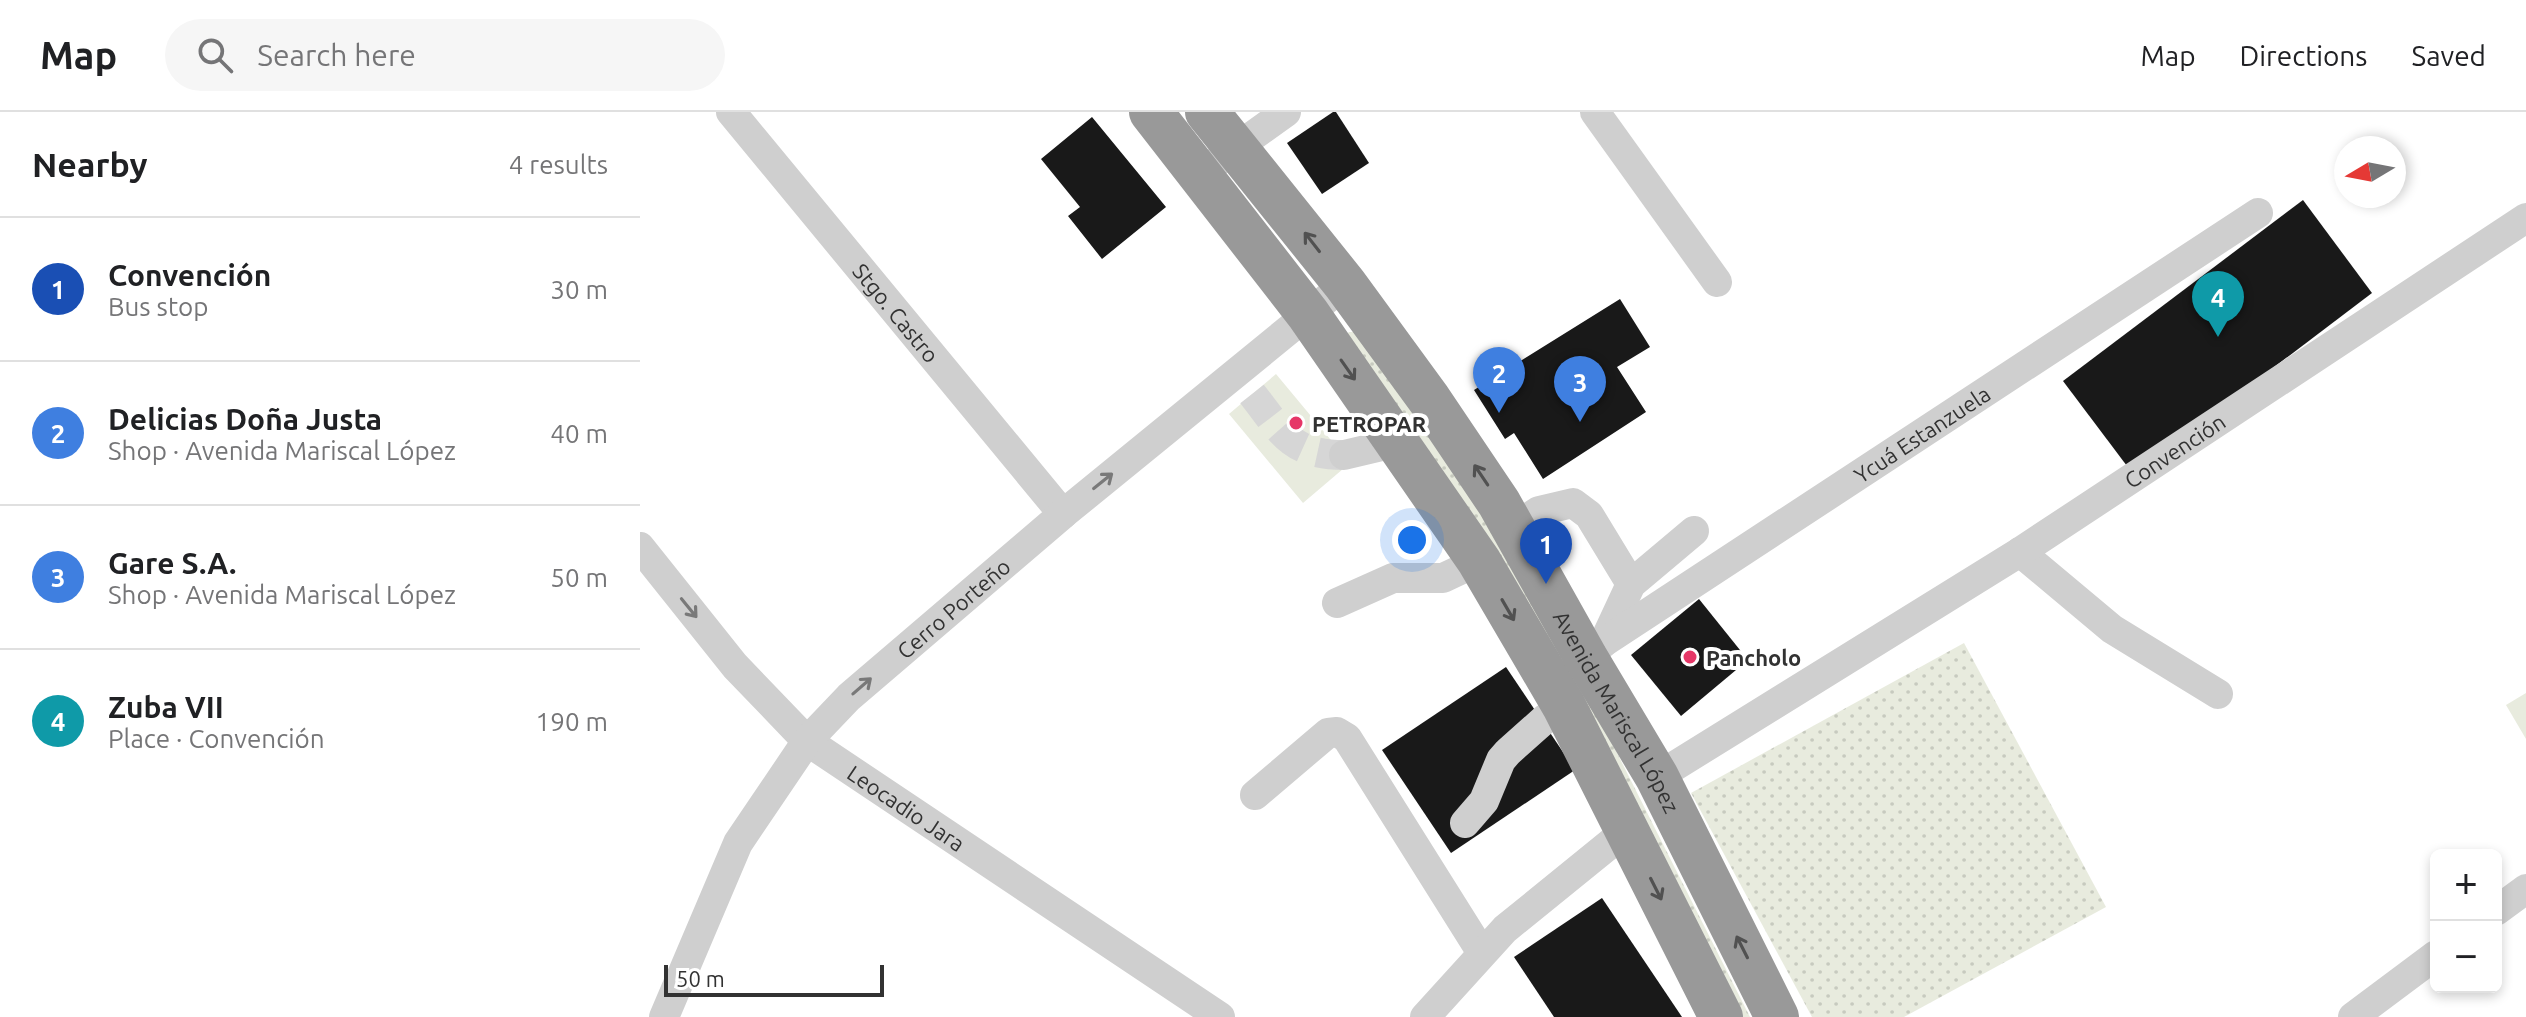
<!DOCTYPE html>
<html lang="en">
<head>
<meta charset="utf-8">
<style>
  :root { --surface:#fff; --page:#f6f6f6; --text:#202124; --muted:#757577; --line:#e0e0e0; --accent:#111827 }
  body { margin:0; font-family:Ubuntu,sans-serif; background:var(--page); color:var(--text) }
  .controls { position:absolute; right:24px; bottom:24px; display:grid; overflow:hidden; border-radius:12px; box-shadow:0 4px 12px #0003 }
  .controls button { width:72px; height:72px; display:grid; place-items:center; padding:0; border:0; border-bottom:2px solid var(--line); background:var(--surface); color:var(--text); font:40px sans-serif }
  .compass { position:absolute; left:1694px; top:24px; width:72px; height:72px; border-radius:50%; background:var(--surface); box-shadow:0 4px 12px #0003; rotate:260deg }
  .scale { position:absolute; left:24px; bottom:20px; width:220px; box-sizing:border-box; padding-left:8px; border:4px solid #323232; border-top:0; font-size:22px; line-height:28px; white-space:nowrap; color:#323232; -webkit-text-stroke:6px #fff; paint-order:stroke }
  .you { position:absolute; left:772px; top:428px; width:28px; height:28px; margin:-20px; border:6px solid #fff; border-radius:50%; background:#1a73e8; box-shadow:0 0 0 12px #1a73e833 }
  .badge { display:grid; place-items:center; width:52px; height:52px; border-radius:50%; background:var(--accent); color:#fff; font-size:26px; font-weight:700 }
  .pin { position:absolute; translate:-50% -66px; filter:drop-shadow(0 2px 4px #0008) }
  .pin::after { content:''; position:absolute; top:42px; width:28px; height:24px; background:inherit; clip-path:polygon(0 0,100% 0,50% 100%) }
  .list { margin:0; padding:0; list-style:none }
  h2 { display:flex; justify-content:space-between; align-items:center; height:104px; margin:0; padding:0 32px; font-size:34px }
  h2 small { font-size:26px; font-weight:400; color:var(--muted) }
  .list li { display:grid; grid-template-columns:52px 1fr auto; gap:24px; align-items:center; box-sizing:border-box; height:144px; padding:0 32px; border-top:2px solid var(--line) }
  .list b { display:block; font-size:30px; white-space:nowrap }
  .list p { margin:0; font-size:26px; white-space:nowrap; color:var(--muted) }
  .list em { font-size:26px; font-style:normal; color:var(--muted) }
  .icon { flex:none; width:44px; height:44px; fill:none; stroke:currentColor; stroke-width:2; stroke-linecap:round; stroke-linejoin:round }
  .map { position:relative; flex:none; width:1886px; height:905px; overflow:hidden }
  header { display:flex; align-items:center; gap:48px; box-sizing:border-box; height:112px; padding:0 40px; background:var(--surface); border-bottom:2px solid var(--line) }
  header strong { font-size:38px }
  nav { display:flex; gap:44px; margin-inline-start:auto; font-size:28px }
  .search { width:560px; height:72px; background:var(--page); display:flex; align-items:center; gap:20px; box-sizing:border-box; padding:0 28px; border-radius:44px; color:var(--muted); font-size:30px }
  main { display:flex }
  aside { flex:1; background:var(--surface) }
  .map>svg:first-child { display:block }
  .grass { fill:url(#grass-dots) }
  .green { fill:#e8ebde }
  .building { fill:#191919 }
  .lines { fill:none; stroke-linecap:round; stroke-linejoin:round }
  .minor-tunnel { stroke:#d6d6d6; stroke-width:30; stroke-dasharray:30 15; stroke-linecap:butt }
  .minor { stroke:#cfcfcf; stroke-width:30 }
  .highway { stroke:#999; stroke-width:44 }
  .oneway { stroke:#515151 }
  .oneway2 { stroke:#797979 }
  .poi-dot { fill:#e63767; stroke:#fff; stroke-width:3 }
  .labels { text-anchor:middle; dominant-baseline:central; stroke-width:8; stroke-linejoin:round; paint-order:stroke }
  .street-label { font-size:22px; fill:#323232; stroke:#fff }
  .poi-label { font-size:22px; font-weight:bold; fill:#323232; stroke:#fff; text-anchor:start }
</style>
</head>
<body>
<header>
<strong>Map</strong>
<div class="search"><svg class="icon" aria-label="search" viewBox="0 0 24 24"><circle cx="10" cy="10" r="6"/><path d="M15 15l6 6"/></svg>Search here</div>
<nav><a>Map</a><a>Directions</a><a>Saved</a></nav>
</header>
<main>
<aside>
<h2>Nearby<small>4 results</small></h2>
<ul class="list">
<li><span class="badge" style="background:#1a4fb4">1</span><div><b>Convención</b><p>Bus stop</p></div><em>30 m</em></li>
<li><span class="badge" style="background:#3f7fe0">2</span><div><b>Delicias Doña Justa</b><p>Shop · Avenida Mariscal López</p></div><em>40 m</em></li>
<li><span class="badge" style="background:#3f7fe0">3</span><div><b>Gare S.A.</b><p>Shop · Avenida Mariscal López</p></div><em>50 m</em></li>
<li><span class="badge" style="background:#0f9aa8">4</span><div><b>Zuba VII</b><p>Place · Convención</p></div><em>190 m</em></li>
</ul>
</aside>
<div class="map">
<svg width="1886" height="905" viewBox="0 0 1886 905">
  <defs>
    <pattern id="grass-dots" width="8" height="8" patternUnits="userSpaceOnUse" patternTransform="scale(2)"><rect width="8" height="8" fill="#e8ebde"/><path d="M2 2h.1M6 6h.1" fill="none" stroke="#c7cabf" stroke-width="1.8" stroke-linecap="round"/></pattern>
  </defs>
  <rect width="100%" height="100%" fill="#fff"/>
  <g class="grass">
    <path d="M709,220H717L854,418L969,625L1110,905H1094L706,223Z"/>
    <path d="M1324,531L1466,795L1264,905H1172L1051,681Z"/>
  </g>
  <g class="green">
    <path d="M636,262L710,351L663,391L589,302Z"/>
    <path d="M1886,581V627L1866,593Z"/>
  </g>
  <g class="building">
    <path d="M693,0H696L729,51L682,82L647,31Z"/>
    <path d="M452,5L526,95L462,147L428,104L440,95L401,47Z"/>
    <path d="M1663,88L1732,181L1493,362L1423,269Z"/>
    <path d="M980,187L1010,235L977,255L1006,300L903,367L874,321L865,327L834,278Z"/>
    <path d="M1059,487L1108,548L1041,604L991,543Z"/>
    <path d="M866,555L935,658L811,741L742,638Z"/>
    <path d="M962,786L1042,905H914L874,845Z"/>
  </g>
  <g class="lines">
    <path class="minor-tunnel" d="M612,282C643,321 649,342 704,343"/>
    <g class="minor">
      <path id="s1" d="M91,0L423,402"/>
      <path d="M955,0L1077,170"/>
      <path d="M561,61L646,0"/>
      <path d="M704,343L759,330"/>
      <path d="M874,415L899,399L933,391L949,403L991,472"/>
      <path id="s2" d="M0,435L95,554L167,629L580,905"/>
      <path d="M1380,440L1472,517L1578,582"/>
      <path d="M697,491L753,466H803L839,449"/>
      <path d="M964,530L991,472L1054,419"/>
      <path id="s3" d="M946,546L964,530L1618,101"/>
      <path id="s4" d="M1017,665L1380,440L1886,106"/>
      <path d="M615,683L688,621L697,620L707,626L842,841"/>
      <path d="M825,711L844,689L861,648L868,640L905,607L924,594"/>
      <path d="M1856,799L1886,777"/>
      <path id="s5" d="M24,905L98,731L167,629L209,585L423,402L705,172"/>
      <path d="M785,905L865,817L987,718"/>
      <path d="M1713,905L1796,843"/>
    </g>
    <g class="highway">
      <path d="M511,0L668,202L839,449L924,594L1081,905"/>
      <path id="s6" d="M567,0L705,172L789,287L859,391L946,546L1017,665L1137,905"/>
    </g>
  </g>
  <defs><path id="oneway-shaft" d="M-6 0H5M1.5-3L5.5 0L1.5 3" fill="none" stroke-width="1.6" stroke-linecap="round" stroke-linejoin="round" transform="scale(2)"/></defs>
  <g class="oneway">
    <use href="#oneway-shaft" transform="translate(672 130) rotate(-128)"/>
    <use href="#oneway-shaft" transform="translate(708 258) rotate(55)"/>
    <use href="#oneway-shaft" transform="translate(841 363) rotate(-124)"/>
    <use href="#oneway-shaft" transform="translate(868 498) rotate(60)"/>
    <use href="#oneway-shaft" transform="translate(1016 777) rotate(63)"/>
    <use href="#oneway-shaft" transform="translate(1102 835) rotate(-117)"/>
  </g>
  <g class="oneway2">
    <use href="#oneway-shaft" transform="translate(463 369) rotate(-39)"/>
    <use href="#oneway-shaft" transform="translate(49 496) rotate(51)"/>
    <use href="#oneway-shaft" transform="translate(222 574) rotate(-41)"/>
  </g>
  <g class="poi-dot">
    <circle cx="656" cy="311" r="8"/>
    <circle cx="1050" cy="545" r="8"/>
  </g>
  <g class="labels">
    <g class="street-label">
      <text stroke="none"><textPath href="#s1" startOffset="260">Stgo. Castro</textPath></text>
      <text stroke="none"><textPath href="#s3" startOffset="404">Ycuá Estanzuela</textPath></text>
      <text stroke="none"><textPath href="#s4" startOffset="612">Convención</textPath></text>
      <text stroke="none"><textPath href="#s5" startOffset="510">Cerro Porteño</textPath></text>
      <text stroke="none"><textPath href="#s6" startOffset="728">Avenida Mariscal López</textPath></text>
      <text stroke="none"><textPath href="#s2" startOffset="376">Leocadio Jara</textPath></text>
    </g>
    <g class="poi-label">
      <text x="672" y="311">PETROPAR</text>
      <text x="1066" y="545">Pancholo</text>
    </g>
  </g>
</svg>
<div class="controls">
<button>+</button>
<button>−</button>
</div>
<svg class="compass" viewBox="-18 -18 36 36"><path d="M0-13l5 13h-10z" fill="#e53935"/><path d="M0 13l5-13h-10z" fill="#757577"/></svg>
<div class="scale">50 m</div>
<div class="you"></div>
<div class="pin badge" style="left:906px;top:472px;background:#1a4fb4">1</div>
<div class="pin badge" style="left:859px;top:301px;background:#3f7fe0">2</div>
<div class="pin badge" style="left:940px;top:310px;background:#3f7fe0">3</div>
<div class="pin badge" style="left:1578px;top:225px;background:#0f9aa8">4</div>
</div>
</main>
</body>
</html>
